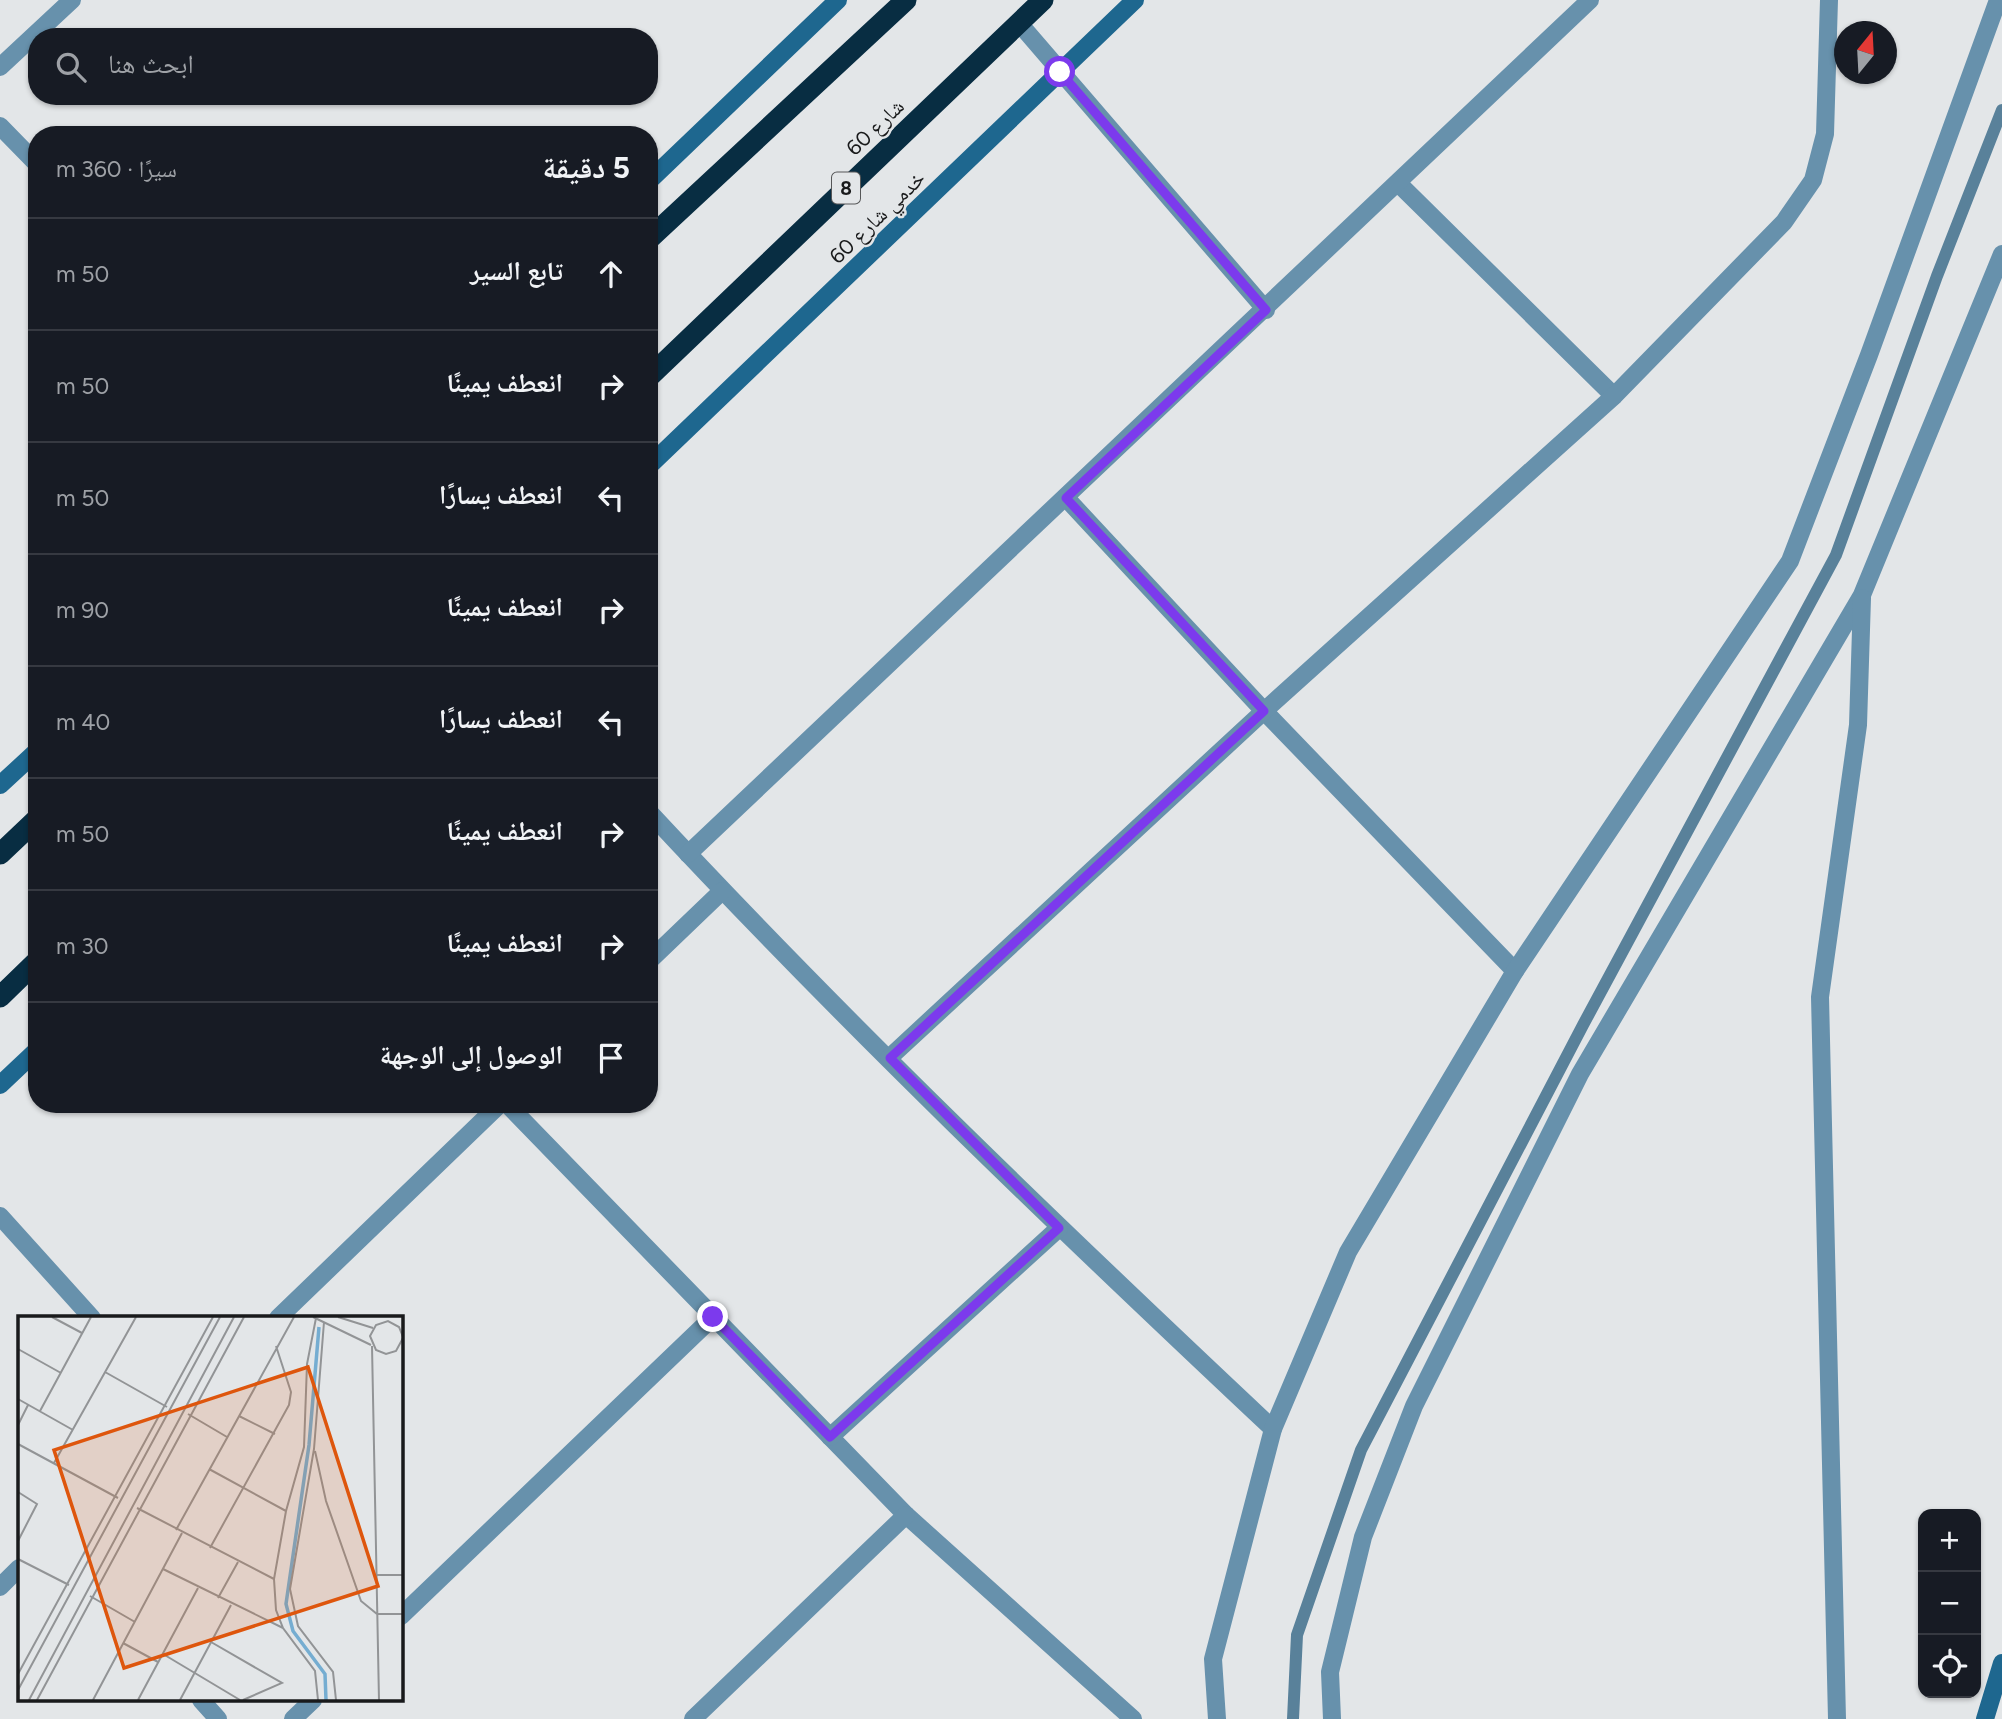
<!DOCTYPE html>
<html lang="ar">
<head>
<meta charset="utf-8">
<style>
  :root { --surface:#171b24; --page:#20242c; --text:#f1f3f6; --muted:#9ea1a6; --line:#363941 }
  body { margin:0; font-family:Figtree,"Noto Naskh Arabic",sans-serif; background:var(--page); color:var(--text); direction:rtl }
  .controls { position:absolute; right:21px; bottom:21px; display:grid; overflow:hidden; border-radius:14px; box-shadow:0 2px 5px #0004 }
  .controls button { width:63px; height:63px; display:grid; place-items:center; padding:0; border:0; border-bottom:2px solid var(--line); background:var(--surface); color:var(--text); font:35px sans-serif }
  .compass { position:absolute; left:1834px; top:21px; width:63px; height:63px; border-radius:50%; background:var(--surface); box-shadow:0 2px 5px #0004; rotate:18deg }
  .stop { position:absolute; width:21px; height:21px; margin:-16px; border:5px solid #7c3aed; border-radius:50%; background:#fff }
  .stop.end { background:#7c3aed; border-color:#fff; box-shadow:0 2px 7px #0008 }
  .list { margin:0; padding:0; list-style:none }
  h2 { display:flex; justify-content:space-between; align-items:center; height:91px; margin:0; padding:0 28px; font-size:30px }
  h2 small { font-size:23px; font-weight:400; color:var(--muted) }
  .list li { display:grid; grid-template-columns:46px 1fr auto; gap:21px; align-items:center; box-sizing:border-box; height:112px; padding:0 28px; border-top:2px solid var(--line) }
  .list b { display:block; font-size:26px; white-space:nowrap }
  .list em { font-size:23px; font-style:normal; color:var(--muted) }
  .icon { flex:none; width:38px; height:38px; fill:none; stroke:currentColor; stroke-width:2; stroke-linecap:round; stroke-linejoin:round }
  .map { position:relative; flex:none; width:2002px; height:1719px; overflow:hidden; direction:ltr }
  .search { position:absolute; background:var(--surface); box-shadow:0 2px 5px #0004; left:28px; top:28px; width:630px; height:77px; display:flex; align-items:center; gap:18px; box-sizing:border-box; padding:0 24px; border-radius:28px; color:var(--muted); font-size:26px }
  .panel { position:absolute; background:var(--surface); box-shadow:0 2px 5px #0004; left:28px; top:126px; width:630px; height:987px; border-radius:28px; direction:rtl }
  .map>svg:first-child { display:block }
  .lines { fill:none; stroke-linecap:round; stroke-linejoin:round }
  .stream { stroke:#59819a; stroke-width:12 }
  .street { stroke:#6791ac; stroke-width:18 }
  .secondary { stroke:#1e678f; stroke-width:18 }
  .highway { stroke:#082d42; stroke-width:21 }
  .route { stroke:#7c3aed; stroke-width:9 }
  .labels { text-anchor:middle; dominant-baseline:central; stroke-width:5; stroke-linejoin:round; paint-order:stroke }
  .shield { fill:#e3e6e8; stroke:#565758; stroke-width:2 }
  .shield-label { font-size:19px; font-weight:bold; fill:#191a1b }
  .street-label { font-size:21px; fill:#191a1b; stroke:#e3e6e8 }
  .inset-river { fill:none; stroke:#75add1; stroke-width:3.5 }
  .inset-road { fill:none; stroke:#929496; stroke-width:2 }
  .view { fill:#de560d; fill-opacity:0.15; stroke:#de560d; stroke-width:3.5 }
  .inset-edge { fill:none; stroke:#191a1b; stroke-width:3.5 }
</style>
</head>
<body>
<div class="map">
<svg width="2002" height="1719" viewBox="0 0 2002 1719">
  <rect width="100%" height="100%" fill="#e3e6e8"/>
  <g class="lines">
    <path class="stream" d="M1293,1719L1297,1635L1361,1450L1583,1025L1836,555L1937,276L2002,110"/>
    <g class="street">
      <path d="M1019,23L1266,310"/>
      <path d="M0,67L72,0"/>
      <path d="M0,126L37,164"/>
      <path d="M1399,184L1614,396"/>
      <path d="M1066,498L1264,711L1515,971"/>
      <path d="M649,812C848,1026 1060,1229 1273,1429"/>
      <path d="M688,854L1590,0"/>
      <path d="M649,961L722,891"/>
      <path d="M889,1058L1264,711L1614,396L1784,222L1813,180L1825,134L1829,0"/>
      <path d="M507,1104L906,1515L1133,1719"/>
      <path d="M0,1216L92,1318"/>
      <path d="M278,1318L500,1104"/>
      <path d="M830,1437L1059,1228"/>
      <path d="M0,1587L19,1568"/>
      <path d="M401,1616L713,1317"/>
      <path d="M201,1700L218,1719"/>
      <path d="M293,1719L313,1700"/>
      <path d="M693,1719L906,1515"/>
      <path d="M1217,1719L1213,1659L1273,1429L1348,1252L1515,971L1790,561L1869,355L1998,0"/>
      <path d="M1332,1719L1330,1672L1363,1537L1414,1406L1580,1074L1862,595L2002,254"/>
      <path d="M1837,1719L1820,997L1858,725L1862,598"/>
    </g>
    <g class="secondary">
      <path d="M649,181L838,0"/>
      <path d="M649,466L1135,0"/>
      <path d="M0,785L37,751"/>
      <path d="M0,1085L37,1050"/>
      <path d="M1985,1719L2002,1663"/>
    </g>
    <g class="highway">
      <path d="M649,239L906,0"/>
      <path d="M649,377L1043,0"/>
      <path d="M0,854L37,819"/>
      <path d="M0,997L37,961"/>
    </g>
  </g>
  <g class="lines">
    <path class="route" d="M713,1317L830,1437L1059,1228L890,1058L1264,711L1066,498L1266,310L1060,72"/>
  </g>
  <g class="labels">
    <rect class="shield" x="832" y="172.5" width="28" height="31" rx="5"/>
    <g class="shield-label">
      <text x="846" y="188">8</text>
    </g>
    <g class="street-label">
      <text transform="translate(875 127) rotate(-44)">شارع 60</text>
      <text transform="translate(877 217) rotate(-44)">خدمي شارع 60</text>
    </g>
  </g>
  <g transform="translate(18 1316)">
    <rect width="385" height="385" fill="#e3e6e8"/>
    <path class="inset-river" d="M301,11L291,129L268,288L275,315L307,358L308,384"/>
    <path class="inset-road" d="M34,1L64,17M295,1L353,29M320,1L355,12M298,2L289,48L286,131L268,195L256,263L258,294L265,312L297,355L300,384M306,6L296,133L272,273L280,310L315,356L318,384M385,21L381,11L370,5L358,9L352,20L358,34L368,38L378,35L385,22M354,30L361,384M0,33L43,57M87,56L149,91M0,83L55,114M22,95L73,1M170,98L209,121M221,100L257,118M0,109L10,89M0,128L100,182M297,135L308,185L343,285L359,298H385M36,147L118,1M191,153L268,195M0,176L19,188L0,225M119,192L256,263M158,214L276,1M192,232L271,89L273,76L258,30M0,243L51,269M145,253L265,312M358,259H385M72,280L117,306M200,282L220,246M193,326L264,367L225,384M105,327L140,346M145,338L222,384M0,358L195,1M0,374L202,1M11,384L216,1M19,384L226,1M75,384L164,217M120,384L180,272M162,384L213,289"/>
    <path class="view" d="M290,51L360,270L106,352L36,134Z"/>
    <rect width="385" height="385" class="inset-edge"/>
  </g>
</svg>
<div class="controls">
<button>+</button>
<button>−</button>
<button><svg class="icon" aria-label="locate" viewBox="0 0 24 24"><circle cx="12" cy="12" r="6"/><path d="M12 2v4M12 18v4M2 12h4M18 12h4"/></svg></button>
</div>
<svg class="compass" viewBox="-18 -18 36 36"><path d="M0-13l5 13h-10z" fill="#e53935"/><path d="M0 13l5-13h-10z" fill="#9ea1a6"/></svg>
<div class="stop" style="left:1060px;top:72px"></div>
<div class="stop end" style="left:713px;top:1317px"></div>
<div class="search"><svg class="icon" aria-label="search" viewBox="0 0 24 24"><circle cx="10" cy="10" r="6"/><path d="M15 15l6 6"/></svg>ابحث هنا</div>
<section class="panel">
<h2>5 دقيقة<small>سيرًا · 360 m</small></h2>
<ul class="list">
<li><svg class="icon" aria-label="ahead" viewBox="0 0 24 24"><path d="M12 20V5M6 11l6-6 6 6"/></svg><div><b>تابع السير</b></div><em>50 m</em></li>
<li><svg class="icon" aria-label="right" viewBox="0 0 24 24"><path d="M7 20v-9h11M14 6l5 5-5 5"/></svg><div><b>انعطف يمينًا</b></div><em>50 m</em></li>
<li><svg class="icon" aria-label="left" viewBox="0 0 24 24"><path d="M17 20v-9H6M10 6l-5 5 5 5"/></svg><div><b>انعطف يسارًا</b></div><em>50 m</em></li>
<li><svg class="icon" aria-label="right" viewBox="0 0 24 24"><path d="M7 20v-9h11M14 6l5 5-5 5"/></svg><div><b>انعطف يمينًا</b></div><em>90 m</em></li>
<li><svg class="icon" aria-label="left" viewBox="0 0 24 24"><path d="M17 20v-9H6M10 6l-5 5 5 5"/></svg><div><b>انعطف يسارًا</b></div><em>40 m</em></li>
<li><svg class="icon" aria-label="right" viewBox="0 0 24 24"><path d="M7 20v-9h11M14 6l5 5-5 5"/></svg><div><b>انعطف يمينًا</b></div><em>50 m</em></li>
<li><svg class="icon" aria-label="right" viewBox="0 0 24 24"><path d="M7 20v-9h11M14 6l5 5-5 5"/></svg><div><b>انعطف يمينًا</b></div><em>30 m</em></li>
<li><svg class="icon" aria-label="arrive" viewBox="0 0 24 24"><path d="M6 21V4h12l-3 4 3 4H6"/></svg><div><b>الوصول إلى الوجهة</b></div></li>
</ul>
</section>
</div>
</body>
</html>
